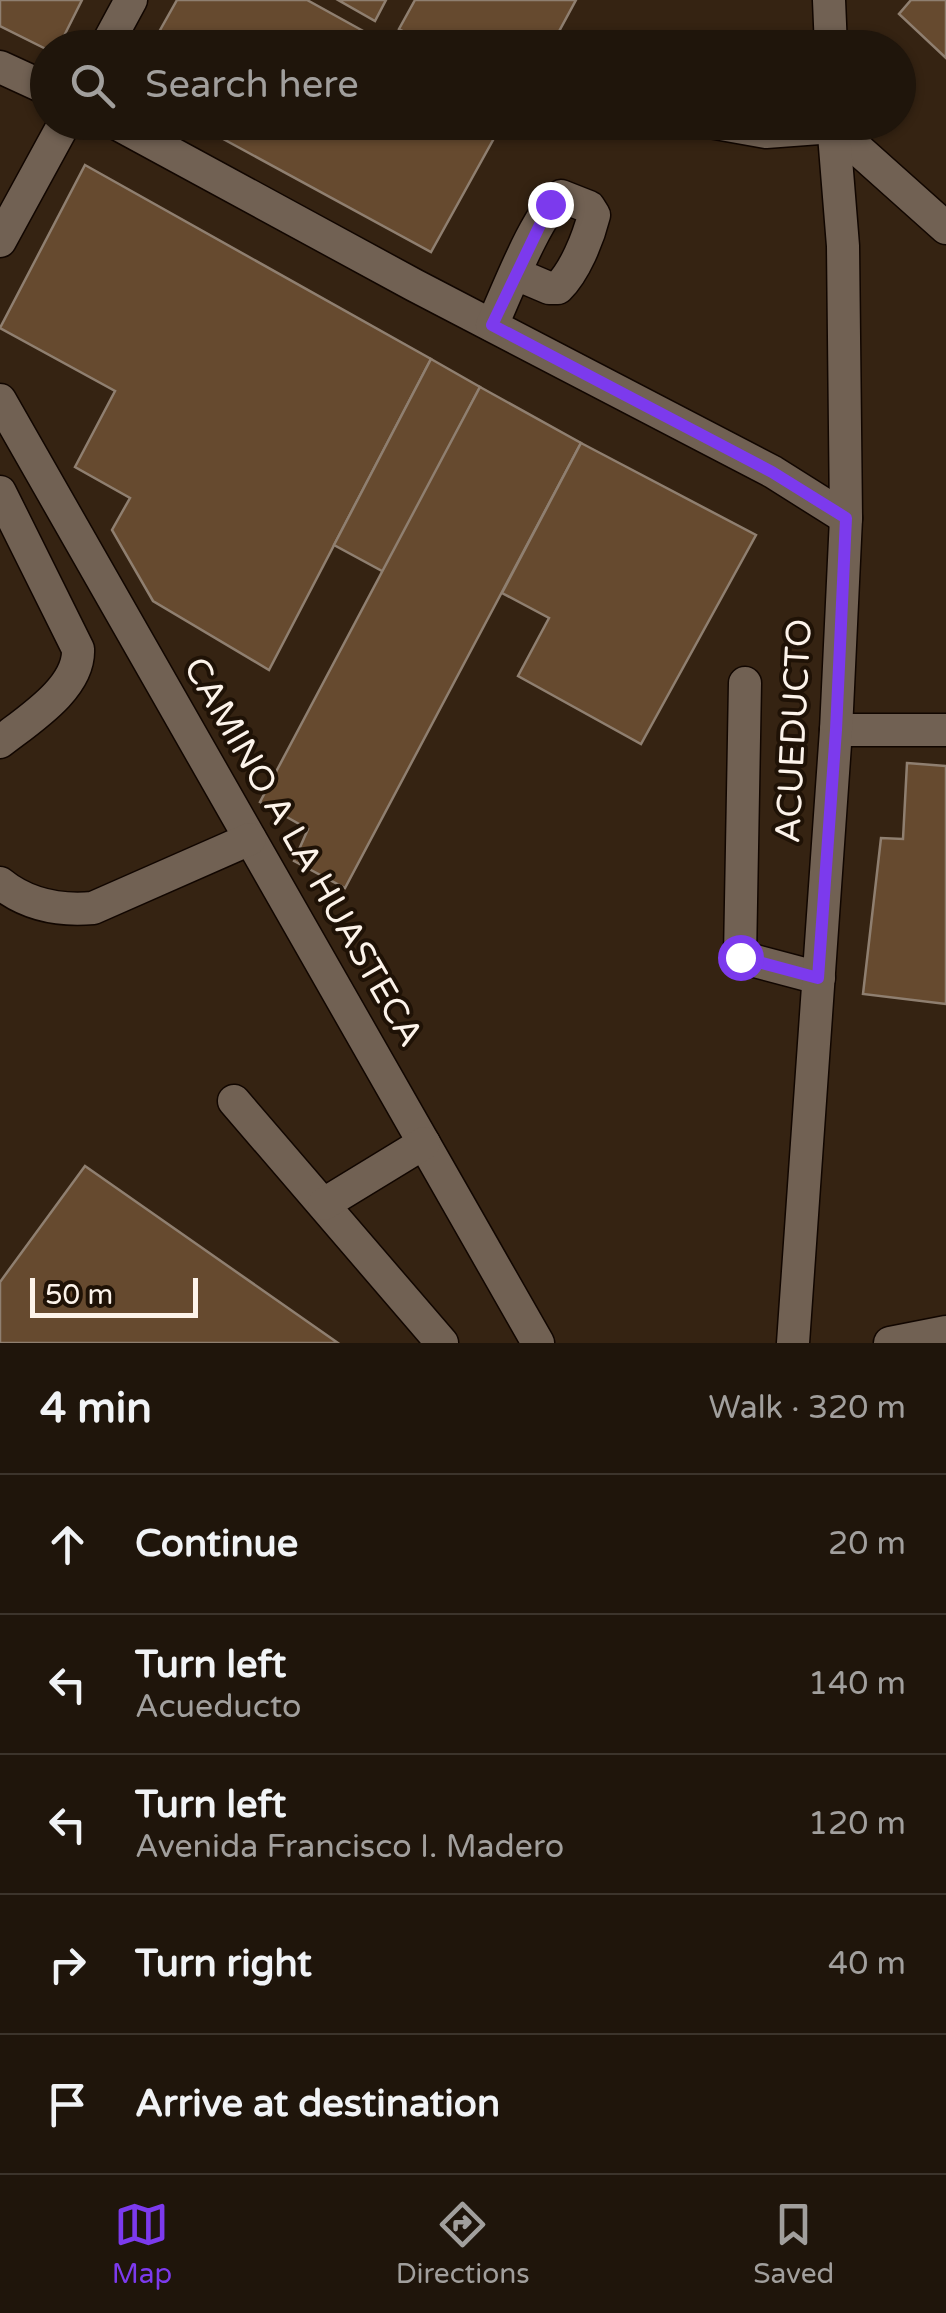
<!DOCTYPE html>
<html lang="en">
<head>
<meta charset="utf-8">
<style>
  :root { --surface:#1f150b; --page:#2c2219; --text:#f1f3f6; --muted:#a19f9d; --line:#3c342c; --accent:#7c3aed }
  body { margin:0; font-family:"Varela Round",sans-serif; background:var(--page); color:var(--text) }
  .scale { position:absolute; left:30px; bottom:25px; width:168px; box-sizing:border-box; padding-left:10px; border:5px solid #fcf3ea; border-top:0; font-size:28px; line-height:35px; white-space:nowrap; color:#fcf3ea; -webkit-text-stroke:8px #1f1206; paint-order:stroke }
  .stop { position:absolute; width:30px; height:30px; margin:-22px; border:8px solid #7c3aed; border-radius:50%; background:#fff }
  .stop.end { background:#7c3aed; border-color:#fff; box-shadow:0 2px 10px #0008 }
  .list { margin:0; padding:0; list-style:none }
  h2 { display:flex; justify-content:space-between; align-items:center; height:130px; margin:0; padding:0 40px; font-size:42px }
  h2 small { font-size:32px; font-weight:400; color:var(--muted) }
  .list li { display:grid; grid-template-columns:65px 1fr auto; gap:30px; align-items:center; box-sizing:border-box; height:140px; padding:0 40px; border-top:2px solid var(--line) }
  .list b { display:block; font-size:38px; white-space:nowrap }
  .list p { margin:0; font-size:32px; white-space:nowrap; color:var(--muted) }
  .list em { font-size:32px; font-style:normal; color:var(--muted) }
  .icon { flex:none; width:55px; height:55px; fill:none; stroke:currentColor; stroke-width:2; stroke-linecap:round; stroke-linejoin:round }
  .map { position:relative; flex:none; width:946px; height:1343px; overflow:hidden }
  .search { position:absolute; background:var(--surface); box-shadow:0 2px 8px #0004; left:30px; right:30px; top:30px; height:110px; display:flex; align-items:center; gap:25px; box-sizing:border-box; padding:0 35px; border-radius:55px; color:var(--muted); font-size:38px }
  .sheet { height:830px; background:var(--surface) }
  nav { display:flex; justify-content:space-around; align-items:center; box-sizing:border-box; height:140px; border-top:2px solid var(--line); background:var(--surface); font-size:28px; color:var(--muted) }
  nav a { display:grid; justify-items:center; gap:5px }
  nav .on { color:var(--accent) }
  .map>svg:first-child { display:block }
  .built { fill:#352312; fill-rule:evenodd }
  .building { fill:#664a2f; stroke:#8f7f70; stroke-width:2.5 }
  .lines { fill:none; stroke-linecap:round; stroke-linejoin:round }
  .minor-casing { stroke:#110600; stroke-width:35 }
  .minor { stroke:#716153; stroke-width:32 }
  .route { stroke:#7c3aed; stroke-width:12 }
  .labels { text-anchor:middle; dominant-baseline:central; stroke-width:8; stroke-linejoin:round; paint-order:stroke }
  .street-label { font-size:35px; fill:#fcf3ea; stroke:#1f1206 }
</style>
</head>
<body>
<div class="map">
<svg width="946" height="1343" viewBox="0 0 946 1343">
  <rect width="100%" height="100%" fill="#291c0f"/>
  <path class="built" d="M0,0H946V1343H0ZM48,48H898V122H48Z"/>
  <g class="building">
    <path d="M0,0H82L58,48L48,50L0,26Z"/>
    <path d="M177,0H307L394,48H150Z"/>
    <path d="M338,0H386L375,21Z"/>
    <path d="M415,0H576L550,48H434L399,29Z"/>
    <path d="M911,0H946V58L899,14Z"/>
    <path d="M192,122H503L431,252Z"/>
    <path d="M85,165L431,359L269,670L153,601L112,530L130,498L75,467L115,391L0,328Z"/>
    <path d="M431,359L480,387L384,572L334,545Z"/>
    <path d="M480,387L581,443L345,888L294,861L308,829L260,802Z"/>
    <path d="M581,443L756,535L641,744L518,676L549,618L502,593Z"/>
    <path d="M907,763L946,766V1004L863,994L881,838L903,839Z"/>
    <path d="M85,1166L338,1343H0V1282Z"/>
  </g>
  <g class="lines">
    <defs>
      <g id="minor">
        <path d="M829,0L831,48"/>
        <path d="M105,48L131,0"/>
        <path d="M0,67L48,89"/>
        <path d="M114,122L414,285L773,472L846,518"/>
        <path d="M710,122L766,132L833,127L946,228"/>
        <path d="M0,241L65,122"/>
        <path d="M492,325C506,295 537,212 561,196L589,207L594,215C588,239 575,271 558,288H549L516,274"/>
        <path d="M0,400L538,1343"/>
        <path d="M0,492L78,649C80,688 28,720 0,742"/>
        <path d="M745,683L740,957L819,978"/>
        <path d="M836,730H946"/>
        <path d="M0,883C27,905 59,911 93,908L250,839"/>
        <path d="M234,1101L442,1343"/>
        <path d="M324,1204L424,1143"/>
        <path d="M793,1343L836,730L846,518L843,246L833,122"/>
        <path d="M890,1343L946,1332"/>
      </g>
    </defs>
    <use href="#minor" class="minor-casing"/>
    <use href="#minor" class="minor"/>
  </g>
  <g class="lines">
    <path class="route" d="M550,204L492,325L772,472L846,518L836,730L818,978L740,957"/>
  </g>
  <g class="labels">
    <g class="street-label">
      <text transform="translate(794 731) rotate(-87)">ACUEDUCTO</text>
      <text transform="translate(303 852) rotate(60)">CAMINO A LA HUASTECA</text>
    </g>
  </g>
</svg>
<div class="scale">50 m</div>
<div class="stop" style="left:740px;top:957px"></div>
<div class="stop end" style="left:550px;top:204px"></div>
<div class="search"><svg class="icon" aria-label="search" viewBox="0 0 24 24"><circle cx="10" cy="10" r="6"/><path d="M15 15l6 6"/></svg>Search here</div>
</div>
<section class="sheet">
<h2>4 min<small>Walk · 320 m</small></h2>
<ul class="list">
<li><svg class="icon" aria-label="ahead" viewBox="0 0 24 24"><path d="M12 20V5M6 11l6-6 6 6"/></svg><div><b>Continue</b></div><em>20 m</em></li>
<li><svg class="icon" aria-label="left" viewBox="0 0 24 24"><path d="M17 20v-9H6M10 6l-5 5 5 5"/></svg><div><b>Turn left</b><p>Acueducto</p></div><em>140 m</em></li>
<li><svg class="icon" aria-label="left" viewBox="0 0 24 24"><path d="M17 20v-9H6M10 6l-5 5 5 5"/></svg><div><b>Turn left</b><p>Avenida Francisco I. Madero</p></div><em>120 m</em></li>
<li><svg class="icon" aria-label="right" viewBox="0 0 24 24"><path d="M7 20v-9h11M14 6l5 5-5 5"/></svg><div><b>Turn right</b></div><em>40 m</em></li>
<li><svg class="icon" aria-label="arrive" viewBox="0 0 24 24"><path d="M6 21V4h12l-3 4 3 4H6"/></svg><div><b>Arrive at destination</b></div></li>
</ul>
</section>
<nav>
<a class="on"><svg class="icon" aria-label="map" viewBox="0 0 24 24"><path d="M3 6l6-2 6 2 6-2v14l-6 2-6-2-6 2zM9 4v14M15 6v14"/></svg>Map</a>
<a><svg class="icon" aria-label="directions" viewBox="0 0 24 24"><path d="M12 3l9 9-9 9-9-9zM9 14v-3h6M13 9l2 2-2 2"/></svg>Directions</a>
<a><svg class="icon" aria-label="saved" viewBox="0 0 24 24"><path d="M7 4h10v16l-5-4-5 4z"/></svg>Saved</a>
</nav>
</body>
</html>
